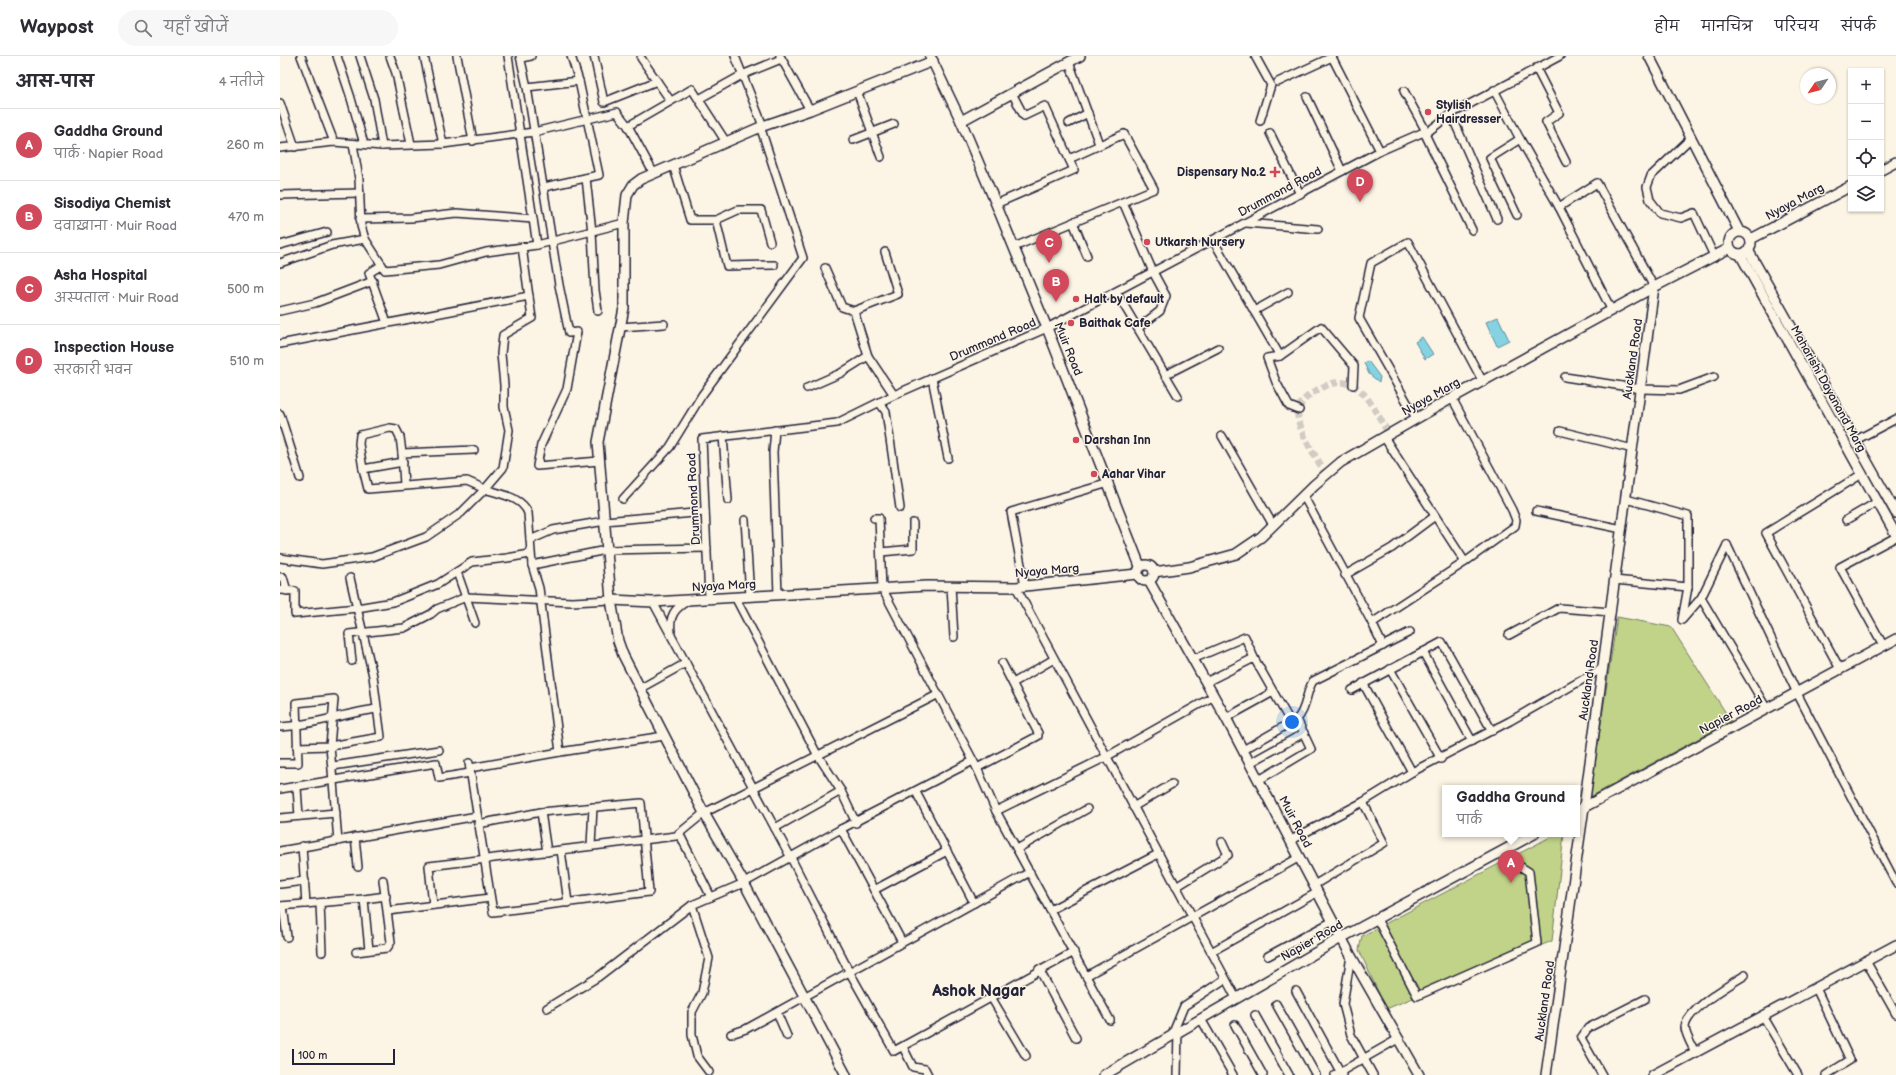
<!DOCTYPE html>
<html lang="hi">
<head>
<meta charset="utf-8">
<style>
  :root { --surface:#fff; --page:#f7f7f7; --text:#2b2b33; --muted:#7c7c81; --line:#e1e1e2; --accent:#d1495b }
  body { margin:0; font-family:"Balsamiq Sans","Playpen Sans Deva",sans-serif; background:var(--page); color:var(--text) }
  .controls { position:absolute; right:12px; top:12px; display:grid; overflow:hidden; border-radius:0px; box-shadow:0 1px 3px #0004 }
  .controls button { width:36px; height:36px; display:grid; place-items:center; padding:0; border:0; border-bottom:1px solid var(--line); background:var(--surface); color:var(--text); font:20px sans-serif }
  .compass { position:absolute; left:1520px; top:12px; width:36px; height:36px; border-radius:50%; background:var(--surface); box-shadow:0 1px 3px #0004; rotate:235deg }
  .scale { position:absolute; left:12px; bottom:10px; width:103px; box-sizing:border-box; padding-left:4px; border:2px solid #22223b; border-top:0; font-size:11px; line-height:14px; white-space:nowrap; color:#22223b; -webkit-text-stroke:3px #fcf5e5; paint-order:stroke }
  .you { position:absolute; left:1012px; top:666px; width:14px; height:14px; margin:-10px; border:3px solid #fff; border-radius:50%; background:#1a73e8; box-shadow:0 0 0 6px #1a73e833 }
  .badge { display:grid; place-items:center; width:26px; height:26px; border-radius:50%; background:var(--accent); color:#fff; font-size:13px; font-weight:700 }
  .pin { position:absolute; translate:-50% -33px; filter:drop-shadow(0 1px 2px #0008) }
  .pin::after { content:''; position:absolute; top:21px; width:14px; height:12px; background:inherit; clip-path:polygon(0 0,100% 0,50% 100%) }
  .popup { position:absolute; left:1162px; top:729px; width:138px; height:52px; box-sizing:border-box; display:grid; place-content:center; border-radius:0px; background:var(--surface); filter:drop-shadow(0 1px 3px #0005); font-size:13px; white-space:nowrap; color:var(--muted) }
  .popup b { font-size:15px; color:var(--text) }
  .popup::after { content:''; position:absolute; left:50%; top:100%; margin-left:-8px; border:8px solid transparent; border-top-color:var(--surface) }
  .list { margin:0; padding:0; list-style:none }
  h2 { display:flex; justify-content:space-between; align-items:center; height:52px; margin:0; padding:0 16px; font-size:17px }
  h2 small { font-size:13px; font-weight:400; color:var(--muted) }
  .list li { display:grid; grid-template-columns:26px 1fr auto; gap:12px; align-items:center; box-sizing:border-box; height:72px; padding:0 16px; border-top:1px solid var(--line) }
  .list b { display:block; font-size:15px; white-space:nowrap }
  .list p { margin:0; font-size:13px; white-space:nowrap; color:var(--muted) }
  .list em { font-size:13px; font-style:normal; color:var(--muted) }
  .icon { flex:none; width:22px; height:22px; fill:none; stroke:currentColor; stroke-width:2; stroke-linecap:round; stroke-linejoin:round }
  .map { position:relative; flex:none; width:1616px; height:1019px; overflow:hidden }
  header { display:flex; align-items:center; gap:24px; box-sizing:border-box; height:56px; padding:0 20px; background:var(--surface); border-bottom:1px solid var(--line) }
  header strong { font-size:19px }
  nav { display:flex; gap:22px; margin-inline-start:auto; font-size:14px }
  .search { width:280px; height:36px; background:var(--page); display:flex; align-items:center; gap:10px; box-sizing:border-box; padding:0 14px; border-radius:22px; color:var(--muted); font-size:15px }
  main { display:flex }
  aside { flex:1; background:var(--surface) }
  .map>svg:first-child { display:block }
  .green { fill:#c1d388; stroke:#727a62 }
  .water { fill:#85d3e2; stroke:#5d8c9f }
  .lines { fill:none; stroke-linecap:round; stroke-linejoin:round }
  .street-tunnel { stroke:#d0cbc3; stroke-width:7; stroke-dasharray:7 3.5; stroke-linecap:butt }
  .street-casing { stroke:#22223b; stroke-width:10 }
  .secondary-casing { stroke:#22223b; stroke-width:12 }
  .street { stroke:#fcf5e5; stroke-width:7 }
  .secondary { stroke:#fcf5e5; stroke-width:9 }
  .poi-dot { fill:#d1495b; stroke:#fcf5e5; stroke-width:1.5 }
  .labels { text-anchor:middle; dominant-baseline:central; stroke-width:3; stroke-linejoin:round; paint-order:stroke }
  .poi-label { font-size:12px; font-weight:bold; fill:#22223b; stroke:#fcf5e5; text-anchor:start }
  .street-label { font-size:12px; fill:#22223b; stroke:#fcf5e5 }
  .district-label { font-size:16px; font-weight:bold; fill:#22223b; stroke:#fcf5e5 }
</style>
</head>
<body>
<header>
<strong>Waypost</strong>
<div class="search"><svg class="icon" aria-label="search" viewBox="0 0 24 24"><circle cx="10" cy="10" r="6"/><path d="M15 15l6 6"/></svg>यहाँ खोजें</div>
<nav><a>होम</a><a>मानचित्र</a><a>परिचय</a><a>संपर्क</a></nav>
</header>
<main>
<aside>
<h2>आस-पास<small>4 नतीजे</small></h2>
<ul class="list">
<li><span class="badge">A</span><div><b>Gaddha Ground</b><p>पार्क · Napier Road</p></div><em>260 m</em></li>
<li><span class="badge">B</span><div><b>Sisodiya Chemist</b><p>दवाख़ाना · Muir Road</p></div><em>470 m</em></li>
<li><span class="badge">C</span><div><b>Asha Hospital</b><p>अस्पताल · Muir Road</p></div><em>500 m</em></li>
<li><span class="badge">D</span><div><b>Inspection House</b><p>सरकारी भवन</p></div><em>510 m</em></li>
</ul>
</aside>
<div class="map">
<svg width="1616" height="1019" viewBox="0 0 1616 1019">
  <rect width="100%" height="100%" fill="#fcf5e5"/>
  <filter id="ink" filterUnits="userSpaceOnUse"><feTurbulence type="fractalNoise" baseFrequency=".025" numOctaves="2"/><feDisplacementMap in="SourceGraphic" scale="8" xChannelSelector="R" yChannelSelector="G"/><feConvolveMatrix kernelMatrix="1 2 1 2 8 2 1 2 1" color-interpolation-filters="sRGB"/></filter>
  <g filter="url(#ink)">
    <g class="green">
      <path d="M1337,561L1391,571L1451,665L1310,741Z"/>
      <path d="M1276,778H1284L1272,885L1106,953L1079,894L1082,880Z"/>
    </g>
    <g class="water">
      <path d="M1218,261L1229,284L1217,290L1206,266Z"/>
      <path d="M1142,281L1153,298L1145,303L1135,286Z"/>
      <path d="M1088,305L1100,321L1099,326L1089,318L1084,307Z"/>
    </g>
    <g class="lines">
      <path class="street-tunnel" d="M1046,419C1037,401 1021,381 1018,361C1016,351 1024,343 1031,338C1076,307 1088,344 1109,378"/>
      <defs>
        <g id="street">
          <path d="M21,0L54,86"/>
          <path d="M57,0L70,39L84,88"/>
          <path d="M80,0L94,43L102,90"/>
          <path d="M110,0L116,17L131,88"/>
          <path d="M144,0L163,88"/>
          <path d="M177,0L193,85"/>
          <path d="M228,0L257,189"/>
          <path d="M240,0L247,31L279,229L289,277L297,276L287,333L261,389L257,410L320,405"/>
          <path d="M314,0L324,46L377,25"/>
          <path d="M455,0L483,70"/>
          <path d="M500,0L530,54"/>
          <path d="M975,0L991,29L980,65"/>
          <path d="M241,2L251,0"/>
          <path d="M361,2L390,44"/>
          <path d="M789,6L819,88"/>
          <path d="M1256,12L1279,57L1266,66L1286,106"/>
          <path d="M998,26L1052,1L1100,95"/>
          <path d="M247,31L299,25"/>
          <path d="M1214,34L1240,83L1210,102L1237,159"/>
          <path d="M577,35L601,101"/>
          <path d="M1124,35L1146,75"/>
          <path d="M1027,41L1062,115"/>
          <path d="M419,43L462,19L501,3"/>
          <path d="M0,47L15,91"/>
          <path d="M1171,58L1217,163"/>
          <path d="M789,67L808,57"/>
          <path d="M348,70L412,33L446,86"/>
          <path d="M990,77L1020,138"/>
          <path d="M1145,78L1192,174"/>
          <path d="M1240,83L1279,151"/>
          <path d="M1410,83L1371,120L1367,131L1370,144L1380,157L1401,162L1414,157L1434,200"/>
          <path d="M573,84L614,68"/>
          <path d="M73,88L79,123L81,170L85,183L105,214L159,209L206,196L257,189L344,167"/>
          <path d="M0,92L54,86L102,90L163,88L254,76L337,56L348,70L374,118"/>
          <path d="M393,109L410,164H436L458,154H481L490,186"/>
          <path d="M306,122L312,176L315,234L318,255"/>
          <path d="M264,131L319,119L299,25L291,0"/>
          <path d="M0,139L80,137"/>
          <path d="M843,146L873,216L886,240L880,255L858,272"/>
          <path d="M716,148L794,114L765,50L744,60L732,37"/>
          <path d="M80,163L131,162L177,157L253,163"/>
          <path d="M436,164L447,210L494,209"/>
          <path d="M793,166L807,200"/>
          <path d="M966,167L1038,173"/>
          <path d="M933,184L1000,300L987,302L996,326L1009,350L1019,354"/>
          <path d="M0,189L47,176"/>
          <path d="M734,191L874,133L844,78L789,103"/>
          <path d="M0,207L52,189L85,183"/>
          <path d="M102,209L89,217L107,267"/>
          <path d="M545,212L562,251L574,255L588,300L614,339"/>
          <path d="M836,236L898,340"/>
          <path d="M0,255L35,247L93,225"/>
          <path d="M574,255L618,238L605,196"/>
          <path d="M974,255L1008,236"/>
          <path d="M1332,255L1279,151L1317,127L1374,231"/>
          <path d="M340,271L384,268"/>
          <path d="M0,288L249,240"/>
          <path d="M1000,300L1041,271L1074,310L1073,329"/>
          <path d="M885,319L938,292"/>
          <path d="M1285,321L1361,333L1399,334L1434,321"/>
          <path d="M652,322L668,402"/>
          <path d="M527,332L561,317L588,300"/>
          <path d="M599,346L606,356L620,452"/>
          <path d="M0,358L20,422"/>
          <path d="M1136,362L1079,262L1091,207L1128,186L1203,326"/>
          <path d="M495,374L493,396L498,539"/>
          <path d="M1280,375L1353,393"/>
          <path d="M443,380L448,444"/>
          <path d="M942,380L993,469"/>
          <path d="M1104,381L1185,506"/>
          <path d="M1574,385L1616,363"/>
          <path d="M122,397L120,381L116,373L110,372L80,379L79,388L83,413L123,406"/>
          <path d="M83,413L88,433L187,425L205,433L223,412L229,374L224,351V329L221,298L223,279L252,262L242,191"/>
          <path d="M124,429L122,397L194,394"/>
          <path d="M1023,439L1092,567L1103,590"/>
          <path d="M343,443L390,391L422,339L523,202L481,73"/>
          <path d="M1346,443L1408,460V531L1402,564L1421,542L1447,489"/>
          <path d="M1256,455L1342,473"/>
          <path d="M594,462H599L602,532L697,712L716,755L830,964"/>
          <path d="M465,464L470,540"/>
          <path d="M1566,464L1597,446"/>
          <path d="M250,484L273,474L325,465L425,456"/>
          <path d="M1447,489L1517,637L1616,827"/>
          <path d="M601,496L633,493V467"/>
          <path d="M0,502L42,508L92,501L146,481L181,457L205,433C220,438 242,441 248,457L252,509L259,532L280,696L384,680"/>
          <path d="M252,509L326,494L427,492"/>
          <path d="M177,516L195,567"/>
          <path d="M1065,519L1112,492L1155,460"/>
          <path d="M0,521H3L7,535"/>
          <path d="M1334,524L1408,531"/>
          <path d="M671,530L674,581"/>
          <path d="M745,530L731,456L829,427"/>
          <path d="M736,531L956,942"/>
          <path d="M0,534L15,535V558L77,552L113,546L158,528L192,506L227,502L250,498"/>
          <path d="M455,541L537,698L561,735L576,767"/>
          <path d="M1421,542L1487,653"/>
          <path d="M429,543L422,383L557,367L614,339L767,272L1100,95L1146,75L1145,78L1171,58L1280,0"/>
          <path d="M373,546L510,800L569,915L614,995L794,896"/>
          <path d="M1092,567L1185,506L1235,470L1236,464L1232,454L1172,342"/>
          <path d="M391,576C389,561 394,552 408,545"/>
          <path d="M1229,579L1279,552L1331,556"/>
          <path d="M1603,589L1560,511L1616,481"/>
          <path d="M1143,596L1192,685"/>
          <path d="M913,603L965,581L974,602L1011,667"/>
          <path d="M72,605L69,578L124,572L151,558L157,553L186,541L292,546L331,544"/>
          <path d="M1110,613L1161,703"/>
          <path d="M1560,613L1486,477L1582,418"/>
          <path d="M926,626L974,602"/>
          <path d="M733,627L774,603"/>
          <path d="M1083,627L1132,716"/>
          <path d="M361,632L406,607"/>
          <path d="M1072,634L1162,586L1212,675"/>
          <path d="M946,662L993,636"/>
          <path d="M1,671C34,669 65,657 97,653"/>
          <path d="M17,691L50,690L101,681L93,620L70,522"/>
          <path d="M963,694L1017,663C1027,653 1025,638 1033,625L1130,576"/>
          <path d="M0,707H18L16,647L54,643L50,690L58,785"/>
          <path d="M189,707L213,856L369,836L361,747L261,756L198,768"/>
          <path d="M970,707L1024,677"/>
          <path d="M53,710L159,694"/>
          <path d="M190,712L280,696"/>
          <path d="M697,712L758,680V677L722,607"/>
          <path d="M979,724L1031,693L1017,663"/>
          <path d="M17,732L19,760"/>
          <path d="M0,733L156,707L159,722L190,717"/>
          <path d="M636,736L694,847"/>
          <path d="M853,751L892,728"/>
          <path d="M716,755L826,701L934,640"/>
          <path d="M261,756L267,796"/>
          <path d="M0,762L56,757"/>
          <path d="M495,772L561,735"/>
          <path d="M561,773L622,886"/>
          <path d="M399,777L431,841"/>
          <path d="M75,781L78,811"/>
          <path d="M1011,784L1083,746L1132,716L1230,665L1323,612"/>
          <path d="M22,790L26,848"/>
          <path d="M311,790L313,751"/>
          <path d="M737,793L807,753"/>
          <path d="M281,794L288,847"/>
          <path d="M0,795L197,760"/>
          <path d="M0,828L25,825"/>
          <path d="M1034,829L1104,787L1083,746"/>
          <path d="M896,831L948,799L942,786"/>
          <path d="M594,834L667,795"/>
          <path d="M84,843L106,840"/>
          <path d="M40,847L42,896"/>
          <path d="M153,849L149,810L396,780L424,757L657,639"/>
          <path d="M412,849L429,902L422,937L412,956V979L417,1000L429,1016"/>
          <path d="M0,850L84,843L89,894"/>
          <path d="M3,850L7,881"/>
          <path d="M770,854L878,798"/>
          <path d="M108,855L210,842"/>
          <path d="M1097,863L1137,940L1257,887L1249,816L1219,797"/>
          <path d="M76,896L107,892L111,886L103,824"/>
          <path d="M931,896L1038,836"/>
          <path d="M988,900L1053,865"/>
          <path d="M1071,900L1063,948L1071,979L1093,1019"/>
          <path d="M1586,905L1616,958"/>
          <path d="M759,913L796,982"/>
          <path d="M806,920L1020,801"/>
          <path d="M1536,932L1570,1004L1546,1019"/>
          <path d="M1016,935L1062,1019"/>
          <path d="M711,941L746,1000"/>
          <path d="M996,948L1036,1019"/>
          <path d="M267,952L318,921L412,849L464,827L561,773L693,705"/>
          <path d="M497,957L507,980"/>
          <path d="M975,959L1009,1019"/>
          <path d="M1483,960L1518,1019"/>
          <path d="M921,963L953,1019"/>
          <path d="M955,969L983,1019"/>
          <path d="M451,978L466,973L750,816"/>
          <path d="M892,979L904,950L945,923"/>
          <path d="M623,991L633,1011L645,1013L648,1019"/>
          <path d="M1415,996C1412,990 1405,978 1405,971C1407,953 1450,929 1465,919"/>
          <path d="M897,1019L898,975"/>
          <path d="M1055,1019L1118,983"/>
          <path d="M1322,1019L1301,982L1308,972L1365,943"/>
        </g>
        <g id="secondary">
          <path d="M650,0L681,65L716,148L767,272L860,510"/>
          <path d="M1369,0L1459,175"/>
          <path d="M681,65L800,0"/>
          <path d="M1601,114L1616,106"/>
          <circle cx="1460" cy="187" r="11"/>
          <path d="M1471,183L1571,130"/>
          <path d="M1468,194L1616,457"/>
          <path d="M1460,198L1616,479"/>
          <circle cx="866" cy="517" r="8"/>
          <path d="M874,516L909,511L956,498L981,481L1034,429L1061,406L1172,342L1374,231L1450,192"/>
          <path d="M869,525L946,662L1071,900L1139,1019"/>
          <path d="M331,544L373,546L647,530L736,531L857,518"/>
          <path d="M1297,755L1616,583"/>
          <path d="M566,1019L464,827L424,757L343,599L338,585L331,544L318,386L344,252V167L347,139L353,129L361,123L483,70L530,54L653,5"/>
          <path d="M824,1019L1061,882L1254,778"/>
          <path d="M1266,1019L1304,751L1374,231"/>
          <path d="M1373,1019L1616,889"/>
        </g>
      </defs>
      <use href="#street" class="street-casing"/>
      <use href="#secondary" class="secondary-casing"/>
      <use href="#street" class="street"/>
      <use href="#secondary" class="secondary"/>
    </g>
  </g>
  <g class="poi-dot">
    <circle cx="1148" cy="56" r="4"/>
    <path d="M993 110h4v4h4v4h-4v4h-4v-4h-4v-4h4z"/>
    <circle cx="867" cy="186" r="4"/>
    <circle cx="796" cy="243" r="4"/>
    <circle cx="791" cy="267" r="4"/>
    <circle cx="796" cy="384" r="4"/>
    <circle cx="814" cy="418" r="4"/>
  </g>
  <g class="labels">
    <g class="poi-label">
      <text x="1156" y="49">Stylish<tspan x="1156" dy="14">Hairdresser</tspan></text>
      <text x="986" y="116" text-anchor="end">Dispensary No.2</text>
      <text x="875" y="186">Utkarsh Nursery</text>
      <text x="804" y="243">Halt by default</text>
      <text x="799" y="267">Baithak Cafe</text>
      <text x="804" y="384">Darshan Inn</text>
      <text x="822" y="418">Aahar Vihar</text>
    </g>
    <g class="street-label">
      <text transform="translate(1000 136) rotate(-28)">Drummond Road</text>
      <text transform="translate(1515 146) rotate(-28)">Nyaya Marg</text>
      <text transform="translate(713 284) rotate(-23)">Drummond Road</text>
      <text transform="translate(788 293) rotate(68)">Muir Road</text>
      <text transform="translate(1353 303) rotate(-82)">Auckland Road</text>
      <text transform="translate(1548 333) rotate(61)">Maharishi Dayanand Marg</text>
      <text transform="translate(1151 341) rotate(-29)">Nyaya Marg</text>
      <text transform="translate(414 443) rotate(-93)">Drummond Road</text>
      <text transform="translate(767 515) rotate(-5)">Nyaya Marg</text>
      <text transform="translate(444 530) rotate(-3)">Nyaya Marg</text>
      <text transform="translate(1309 624) rotate(-82)">Auckland Road</text>
      <text transform="translate(1451 659) rotate(-28)">Napier Road</text>
      <text transform="translate(1015 766) rotate(62)">Muir Road</text>
      <text transform="translate(1032 885) rotate(-30)">Napier Road</text>
      <text transform="translate(1265 945) rotate(-82)">Auckland Road</text>
    </g>
    <g class="district-label">
      <text x="699" y="935">Ashok Nagar</text>
    </g>
  </g>
</svg>
<div class="controls">
<button>+</button>
<button>−</button>
<button><svg class="icon" aria-label="locate" viewBox="0 0 24 24"><circle cx="12" cy="12" r="6"/><path d="M12 2v4M12 18v4M2 12h4M18 12h4"/></svg></button>
<button><svg class="icon" aria-label="layers" viewBox="0 0 24 24"><path d="M12 4l9 5-9 5-9-5zM3 14l9 5 9-5"/></svg></button>
</div>
<svg class="compass" viewBox="-18 -18 36 36"><path d="M0-13l5 13h-10z" fill="#e53935"/><path d="M0 13l5-13h-10z" fill="#7c7c81"/></svg>
<div class="scale">100 m</div>
<div class="you"></div>
<div class="pin badge" style="left:1231px;top:827px">A</div>
<div class="popup"><b>Gaddha Ground</b>पार्क</div>
<div class="pin badge" style="left:776px;top:246px">B</div>
<div class="pin badge" style="left:769px;top:207px">C</div>
<div class="pin badge" style="left:1080px;top:146px">D</div>
</div>
</main>
</body>
</html>
